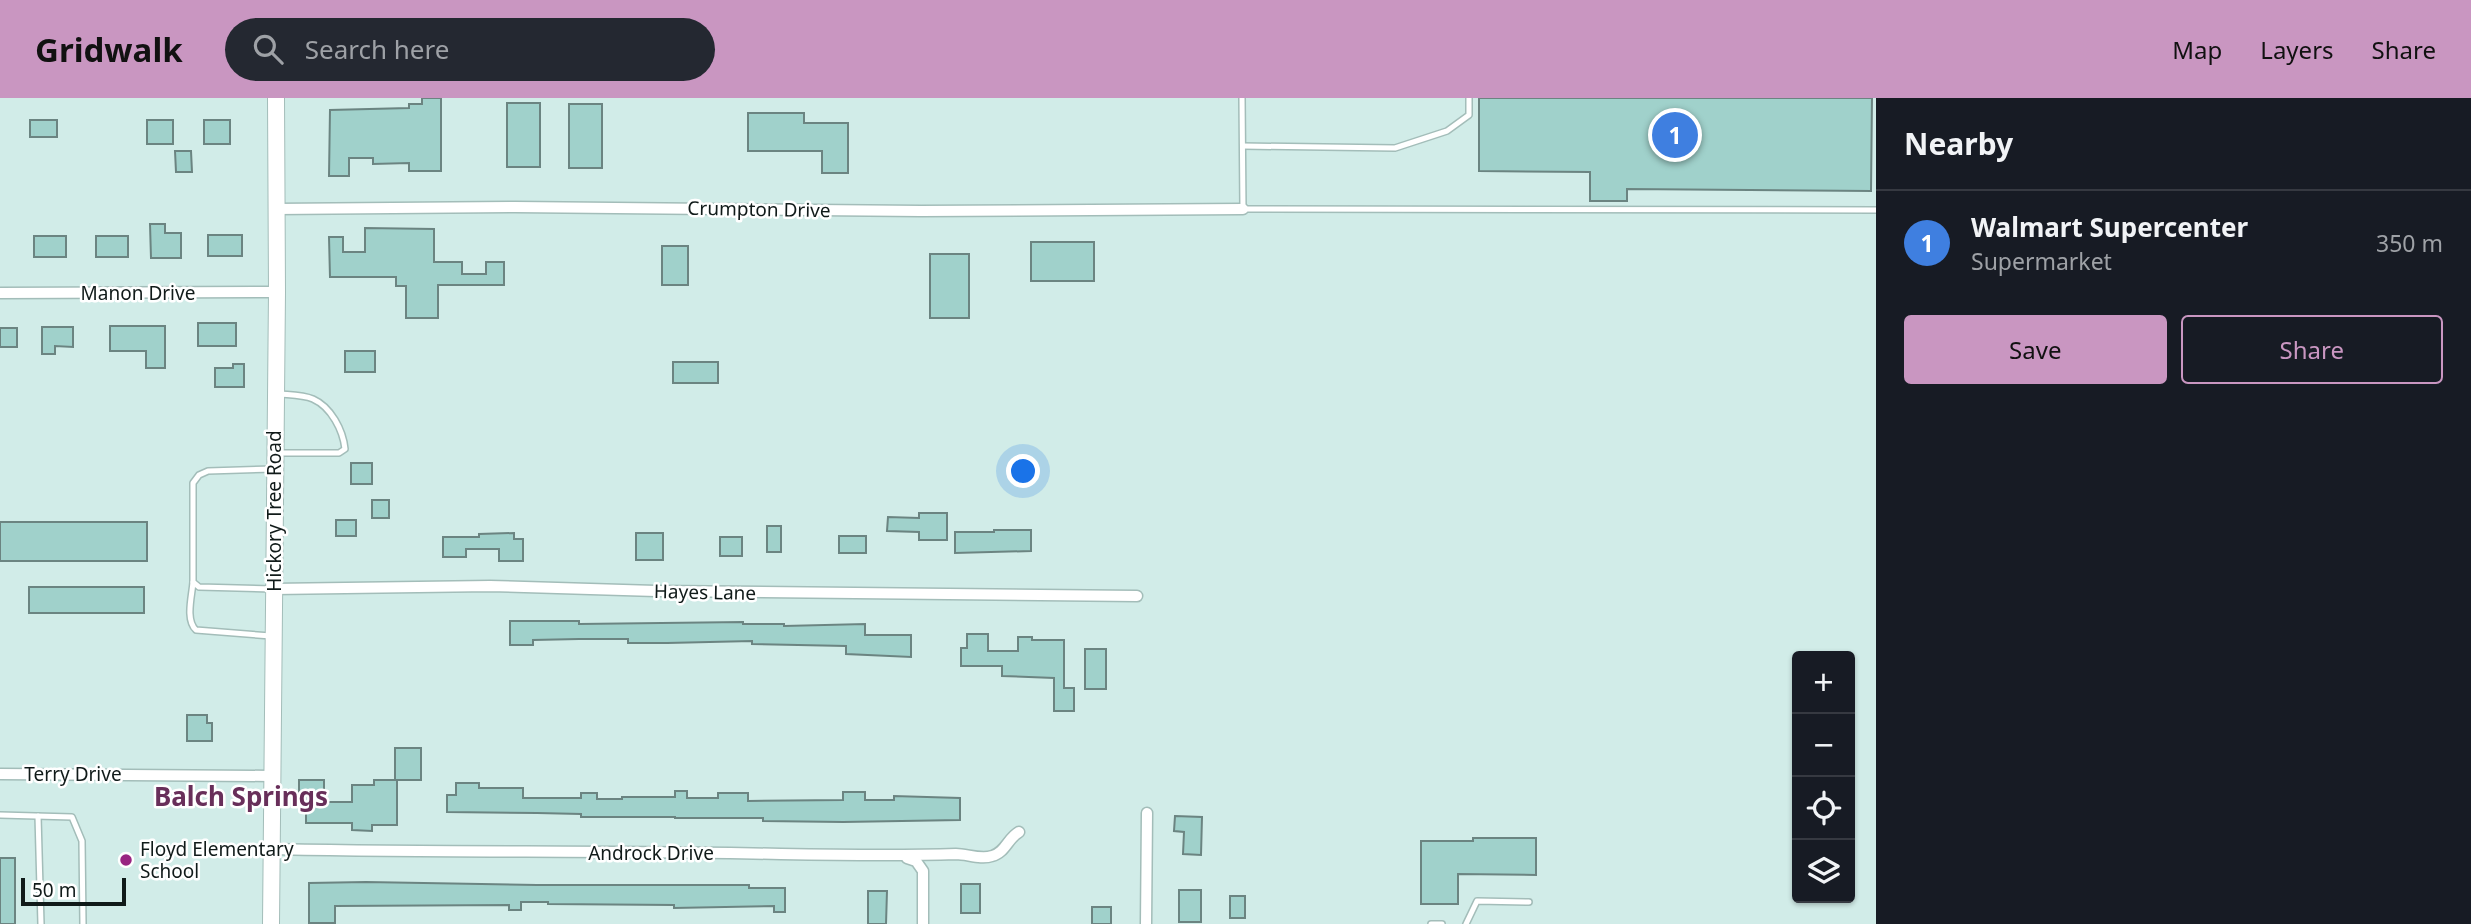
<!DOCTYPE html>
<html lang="en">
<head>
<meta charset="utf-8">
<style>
  :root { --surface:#171b24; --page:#242831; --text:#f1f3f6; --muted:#9ea1a6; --line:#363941; --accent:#c996c1 }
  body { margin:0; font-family:"Noto Sans",sans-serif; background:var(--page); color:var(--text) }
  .controls { position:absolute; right:21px; bottom:21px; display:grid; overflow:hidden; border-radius:7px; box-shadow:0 2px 5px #0004 }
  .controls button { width:63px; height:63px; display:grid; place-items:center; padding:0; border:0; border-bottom:2px solid var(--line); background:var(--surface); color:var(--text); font:35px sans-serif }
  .scale { position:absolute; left:21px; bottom:18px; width:105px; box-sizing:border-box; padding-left:7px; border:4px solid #101a19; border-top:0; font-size:19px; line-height:24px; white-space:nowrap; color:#101a19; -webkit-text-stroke:5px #fff; paint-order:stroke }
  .you { position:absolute; left:1024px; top:374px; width:24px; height:24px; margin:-18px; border:5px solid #fff; border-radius:50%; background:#1a73e8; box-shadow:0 0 0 10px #1a73e833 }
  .badge { display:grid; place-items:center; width:46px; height:46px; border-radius:50%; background:var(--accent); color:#fff; font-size:23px; font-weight:700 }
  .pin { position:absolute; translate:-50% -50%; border:4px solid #fff; box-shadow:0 2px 7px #0006 }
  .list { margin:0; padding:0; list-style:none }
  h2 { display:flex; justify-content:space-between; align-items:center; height:91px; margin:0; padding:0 28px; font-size:30px }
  h2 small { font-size:23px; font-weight:400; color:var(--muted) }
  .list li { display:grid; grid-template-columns:46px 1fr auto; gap:21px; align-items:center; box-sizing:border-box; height:105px; padding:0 28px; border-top:2px solid var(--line) }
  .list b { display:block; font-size:26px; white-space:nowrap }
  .list p { margin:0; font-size:23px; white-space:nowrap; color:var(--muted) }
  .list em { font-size:23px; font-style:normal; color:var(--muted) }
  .actions { display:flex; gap:14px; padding:21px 28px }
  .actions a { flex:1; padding:16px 0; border:2px solid var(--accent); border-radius:7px; text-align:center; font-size:24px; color:var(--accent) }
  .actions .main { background:var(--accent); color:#111 }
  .icon { flex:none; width:38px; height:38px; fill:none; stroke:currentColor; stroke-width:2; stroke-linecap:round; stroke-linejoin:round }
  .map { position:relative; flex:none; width:1876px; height:826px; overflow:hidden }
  header { display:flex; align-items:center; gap:42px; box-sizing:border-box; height:98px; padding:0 35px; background:var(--accent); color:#111 }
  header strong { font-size:33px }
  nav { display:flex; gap:38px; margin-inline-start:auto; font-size:24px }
  .search { width:490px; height:63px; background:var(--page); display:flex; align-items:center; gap:18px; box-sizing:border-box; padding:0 24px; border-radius:38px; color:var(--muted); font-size:26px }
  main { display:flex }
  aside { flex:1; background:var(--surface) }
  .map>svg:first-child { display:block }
  .building { fill:#a0d1cb; stroke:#6b8481; stroke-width:2 }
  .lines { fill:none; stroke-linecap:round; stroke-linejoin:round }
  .lane-casing { stroke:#a3bdb9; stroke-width:8 }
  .street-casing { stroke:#a3bdb9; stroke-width:13 }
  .secondary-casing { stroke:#a3bdb9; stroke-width:18 }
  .lane { stroke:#fff; stroke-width:5 }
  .street { stroke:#fff; stroke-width:10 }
  .secondary { stroke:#fff; stroke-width:16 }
  .poi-dot { fill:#982481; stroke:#fff; stroke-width:2.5 }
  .labels { text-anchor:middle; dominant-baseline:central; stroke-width:5; stroke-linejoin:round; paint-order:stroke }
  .street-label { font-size:19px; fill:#101a19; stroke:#fff }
  .poi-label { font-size:19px; fill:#101a19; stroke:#fff; text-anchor:start }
  .district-label { font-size:26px; font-weight:bold; fill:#682f5a; stroke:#fff }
</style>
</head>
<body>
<header>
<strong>Gridwalk</strong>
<div class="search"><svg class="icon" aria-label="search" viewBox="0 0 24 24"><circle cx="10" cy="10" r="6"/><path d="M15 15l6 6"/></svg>Search here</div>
<nav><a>Map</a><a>Layers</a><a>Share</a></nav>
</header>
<main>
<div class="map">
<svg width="1876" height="826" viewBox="0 0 1876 826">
  <rect width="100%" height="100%" fill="#d1ece8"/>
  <g class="building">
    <path d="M422,0H441V73H409V65L373,66V60H349V78H329L330,12L409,10V6H422Z"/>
    <path d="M1479,0H1872L1871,93L1627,91V103H1590V74L1479,73Z"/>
    <rect x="507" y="5" width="33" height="64"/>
    <rect x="569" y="6" width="33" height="64"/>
    <path d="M748,15H804V25H848V75H822V53H748Z"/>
    <rect x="30" y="22" width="27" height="17"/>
    <rect x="147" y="22" width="26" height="24"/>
    <rect x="204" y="22" width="26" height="24"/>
    <path d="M175,53H191L192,74H176Z"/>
    <path d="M150,126H165V135H181V160H151Z"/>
    <path d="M365,130L434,131V164H462V176H486V164H504V187H438V220H406V188H396V179H330L329,139H343V154H365Z"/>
    <rect x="208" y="137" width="34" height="21"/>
    <rect x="34" y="138" width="32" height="21"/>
    <rect x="96" y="138" width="32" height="21"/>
    <rect x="1031" y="144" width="63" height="39"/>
    <rect x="662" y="148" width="26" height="39"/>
    <rect x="930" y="156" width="39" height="64"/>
    <rect x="198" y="225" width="38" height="23"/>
    <path d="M110,228H165V270H146V253H110Z"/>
    <path d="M42,229H73V249L55,248V256H42Z"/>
    <rect x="0" y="230" width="17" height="19"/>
    <rect x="345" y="253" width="30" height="21"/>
    <rect x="673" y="264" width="45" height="21"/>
    <path d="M233,266H244V289H215V270H233Z"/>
    <rect x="351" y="365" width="21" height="21"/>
    <rect x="372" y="402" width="17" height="18"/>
    <path d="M919,415H947V442H919V434L887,433L888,419L919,420Z"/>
    <rect x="336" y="422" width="20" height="16"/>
    <rect x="0" y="424" width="147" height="39"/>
    <rect x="767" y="428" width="14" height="26"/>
    <path d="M994,432H1031V453L955,455V434H994Z"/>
    <path d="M514,435V441H523V463H499V451H466V459H443V439H479V436Z"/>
    <rect x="636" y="435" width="27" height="27"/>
    <rect x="839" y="438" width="27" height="17"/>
    <rect x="720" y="439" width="22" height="19"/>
    <rect x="29" y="489" width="115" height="26"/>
    <path d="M510,523H579V526L743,524V526H784V528L865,526V537H911V559L846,556V548L752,546V543L667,545H628V541H579L533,542V547H510Z"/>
    <path d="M967,536H988V553H1018V539H1032V542H1064V590H1074V613H1054V580L1002,578V568H961V550H967Z"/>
    <rect x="1085" y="551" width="21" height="40"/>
    <path d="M187,617H207V625H212V643H187Z"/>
    <rect x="395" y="650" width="26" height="32"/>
    <path d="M299,682H324V704H352V687H374V682H397V727H372V733L352,732V725H306V705H299Z"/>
    <path d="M456,685H479V690H523V700H581V695H597V701H622V699H675V693H687V700H718V695H748V703L843,702V694H865V702H894V698L960,700V722L843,724L763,723V720H675V719H581V716L537,715L447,714V697H456Z"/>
    <path d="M1175,718L1202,719L1201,757L1183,756L1184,734L1174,733Z"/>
    <path d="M1473,740H1536V777L1458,776V806H1421V743H1473Z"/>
    <rect x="0" y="760" width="15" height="66"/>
    <path d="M366,784L537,787H749V790H785V814H774V808L674,810V807L548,806V804H521V812H509V807L335,808V825H309V785Z"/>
    <rect x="961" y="786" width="19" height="29"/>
    <rect x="1179" y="792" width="22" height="32"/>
    <path d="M868,793H887L886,826H868Z"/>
    <rect x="1230" y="798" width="15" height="22"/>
    <rect x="1092" y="809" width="19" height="17"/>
  </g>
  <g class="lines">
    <defs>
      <g id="lane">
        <path d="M1242,0L1243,111L1876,112"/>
        <path d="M1243,48L1395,50L1447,33L1469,17V0"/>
        <path d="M277,355H339L345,351C343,332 331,309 313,301C303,297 290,297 280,296"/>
        <path d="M193,484C192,498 185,522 196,532L271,538"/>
        <path d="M272,491L199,489L193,484V385L199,377L208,373L274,371"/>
        <path d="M0,717L72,719L82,743L83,826"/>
        <path d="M38,718L41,826"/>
        <path d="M1431,826H1442"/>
        <path d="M1466,826L1477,803L1529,804"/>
      </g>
      <g id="street">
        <path d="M275,111L515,109L921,113L1243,111"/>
        <path d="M0,195L277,194"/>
        <path d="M273,491L490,488L656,493L1137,498"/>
        <path d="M0,676L271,678"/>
        <path d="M272,751C441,755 611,752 781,756C839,757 897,758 956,756C967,756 981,762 992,758C1005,755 1008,740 1019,734"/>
        <path d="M907,760L916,763L923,773V826"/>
        <path d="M1146,826L1147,715"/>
      </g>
      <path id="secondary" d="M271,826L277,194L276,0"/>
    </defs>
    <use href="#lane" class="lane-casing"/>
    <use href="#street" class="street-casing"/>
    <use href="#secondary" class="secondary-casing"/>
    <use href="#lane" class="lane"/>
    <use href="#street" class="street"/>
    <use href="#secondary" class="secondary"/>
  </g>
  <circle class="poi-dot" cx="126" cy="762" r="7"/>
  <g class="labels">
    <g class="street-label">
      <text transform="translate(759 111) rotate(1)">Crumpton Drive</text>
      <text x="138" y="195">Manon Drive</text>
      <text transform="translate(274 413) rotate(-90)">Hickory Tree Road</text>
      <text transform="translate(705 494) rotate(1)">Hayes Lane</text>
      <text x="73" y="676">Terry Drive</text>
      <text x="651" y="755">Androck Drive</text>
    </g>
    <g class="poi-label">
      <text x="140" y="751">Floyd Elementary<tspan x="140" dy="22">School</tspan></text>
    </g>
    <g class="district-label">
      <text x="241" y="698">Balch Springs</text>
    </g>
  </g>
</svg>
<div class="controls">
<button>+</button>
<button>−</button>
<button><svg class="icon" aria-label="locate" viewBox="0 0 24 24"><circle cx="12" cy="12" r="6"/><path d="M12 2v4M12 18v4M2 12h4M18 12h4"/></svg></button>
<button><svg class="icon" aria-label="layers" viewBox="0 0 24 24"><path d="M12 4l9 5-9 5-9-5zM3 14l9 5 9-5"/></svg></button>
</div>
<div class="scale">50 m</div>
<div class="you"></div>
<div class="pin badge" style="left:1675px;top:37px;background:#3f7fe0">1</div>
</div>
<aside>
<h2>Nearby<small></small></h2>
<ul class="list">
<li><span class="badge" style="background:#3f7fe0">1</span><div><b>Walmart Supercenter</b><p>Supermarket</p></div><em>350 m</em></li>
</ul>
<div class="actions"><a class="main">Save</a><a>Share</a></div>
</aside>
</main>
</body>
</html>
